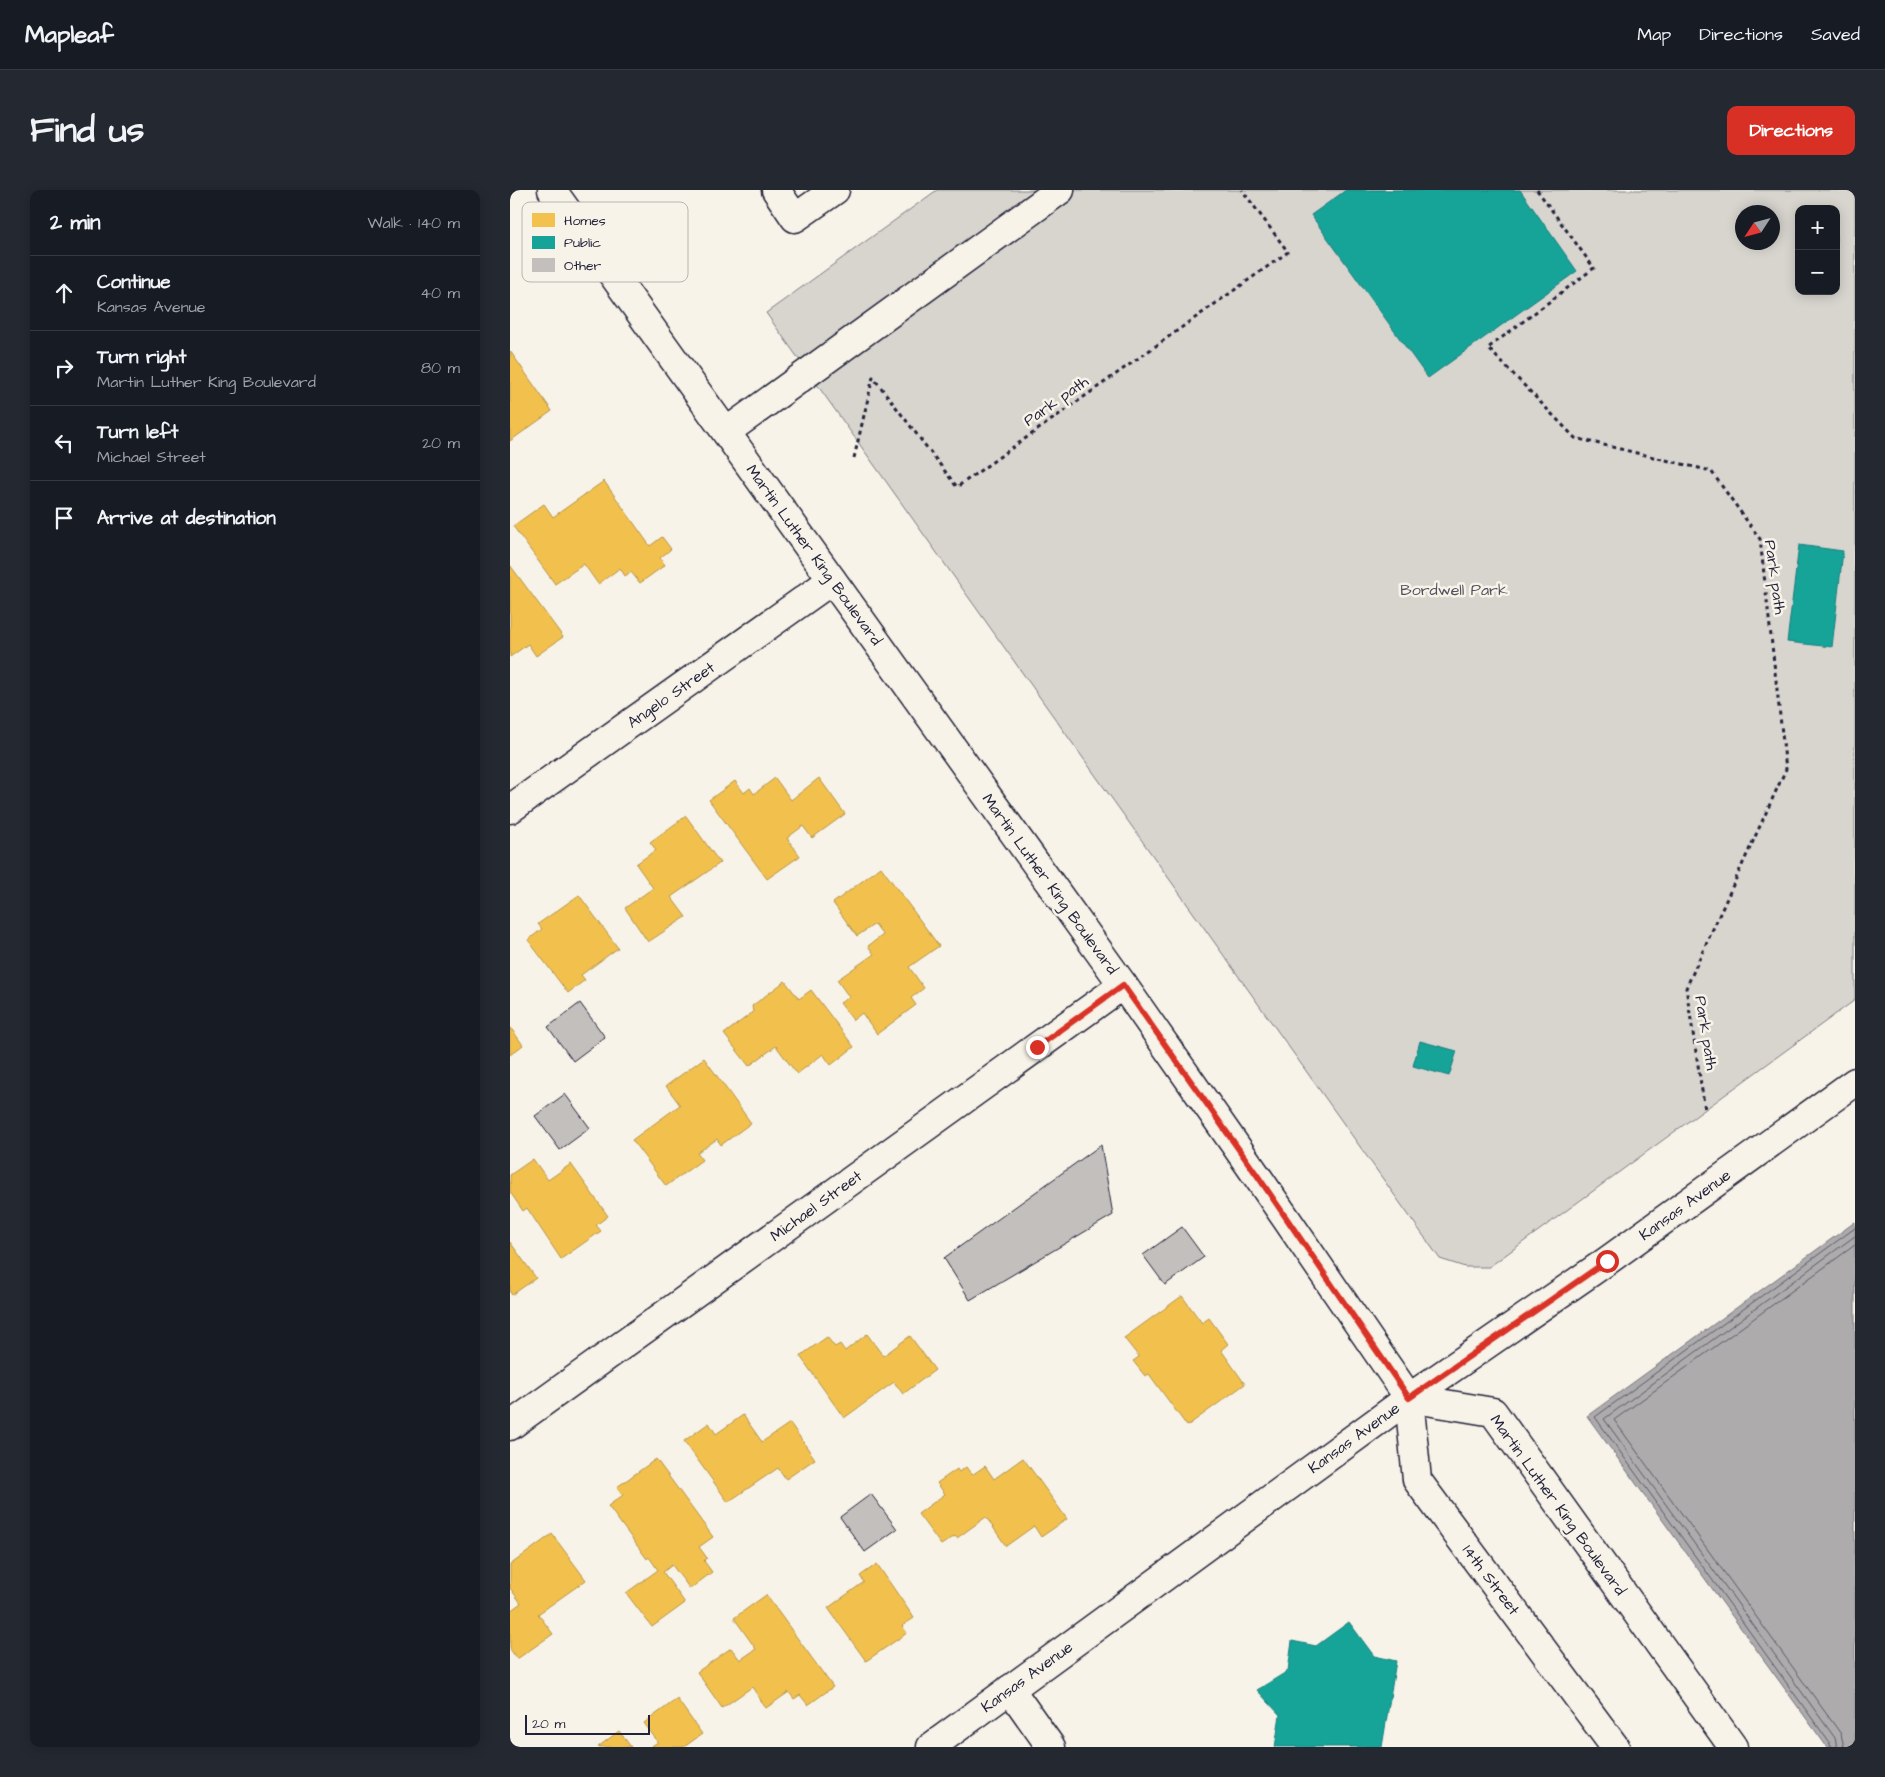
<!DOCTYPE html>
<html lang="en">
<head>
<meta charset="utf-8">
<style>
  :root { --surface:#171b24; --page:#242831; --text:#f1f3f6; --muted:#9ea1a6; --line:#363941; --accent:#d93025 }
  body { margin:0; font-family:"Architects Daughter",sans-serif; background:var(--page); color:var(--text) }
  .controls { position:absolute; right:15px; top:15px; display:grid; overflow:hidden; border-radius:10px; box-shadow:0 2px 12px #0003 }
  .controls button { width:45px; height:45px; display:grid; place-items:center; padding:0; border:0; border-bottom:1px solid var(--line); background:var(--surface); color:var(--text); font:25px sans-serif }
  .compass { position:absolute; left:1225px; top:15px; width:45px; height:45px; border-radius:50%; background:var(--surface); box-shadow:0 2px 12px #0003; rotate:234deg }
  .scale { position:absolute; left:15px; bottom:12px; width:125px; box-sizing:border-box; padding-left:5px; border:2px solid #22223b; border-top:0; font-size:14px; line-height:18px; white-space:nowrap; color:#22223b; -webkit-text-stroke:4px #f7f3e8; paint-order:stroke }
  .stop { position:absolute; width:15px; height:15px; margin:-11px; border:4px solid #d93025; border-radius:50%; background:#fff }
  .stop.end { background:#d93025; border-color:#fff; box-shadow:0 1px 5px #0008 }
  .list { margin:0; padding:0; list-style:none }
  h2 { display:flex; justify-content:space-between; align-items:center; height:65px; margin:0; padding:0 20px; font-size:21px }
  h2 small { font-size:16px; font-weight:400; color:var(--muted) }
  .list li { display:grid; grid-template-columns:32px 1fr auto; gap:15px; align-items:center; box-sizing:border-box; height:75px; padding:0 20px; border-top:1px solid var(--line) }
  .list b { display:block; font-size:19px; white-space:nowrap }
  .list p { margin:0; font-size:16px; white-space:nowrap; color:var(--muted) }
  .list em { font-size:16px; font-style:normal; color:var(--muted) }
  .icon { flex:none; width:28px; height:28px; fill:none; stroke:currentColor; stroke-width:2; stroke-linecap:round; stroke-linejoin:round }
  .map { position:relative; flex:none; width:1345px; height:1557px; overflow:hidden; border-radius:10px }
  header { display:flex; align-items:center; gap:30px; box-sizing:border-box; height:70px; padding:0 25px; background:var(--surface); border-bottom:1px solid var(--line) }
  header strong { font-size:24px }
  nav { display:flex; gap:28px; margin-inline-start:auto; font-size:18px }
  .intro { display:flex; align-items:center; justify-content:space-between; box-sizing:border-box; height:120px; padding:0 30px }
  h1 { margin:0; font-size:35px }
  .button { padding:12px 22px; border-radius:10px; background:var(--accent); color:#fff; font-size:18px; font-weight:700 }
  main { display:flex; gap:30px; padding:0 30px }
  aside { flex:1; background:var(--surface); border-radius:10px; box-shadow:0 2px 12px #0003 }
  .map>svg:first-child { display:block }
  .green { fill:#d8d5cf; stroke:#7d7c85; fill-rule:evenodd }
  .water { fill:#aeabad; stroke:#76747f }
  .homes { fill:#f2c14e; stroke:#b49148 }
  .public { fill:#17a398; stroke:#1a7c7c }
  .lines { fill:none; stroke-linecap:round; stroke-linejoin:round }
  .shore { stroke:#5a5969; stroke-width:1 }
  .building { fill:#c2bfbd; stroke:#22223b }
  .minor-casing { stroke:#22223b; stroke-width:31 }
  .major-casing { stroke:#22223b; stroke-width:31 }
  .path { stroke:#22223b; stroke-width:3; stroke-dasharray:4 4; stroke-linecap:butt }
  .minor { stroke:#f7f3e8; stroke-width:28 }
  .major { stroke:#f7f3e8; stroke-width:28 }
  .route { stroke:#d93025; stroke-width:6 }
  .labels { text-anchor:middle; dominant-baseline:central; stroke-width:5; stroke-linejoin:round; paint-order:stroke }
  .street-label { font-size:16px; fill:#22223b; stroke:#f7f3e8 }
  .park-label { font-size:16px; fill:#504f60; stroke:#f7f3e8 }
  .key { fill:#f7f3e8; stroke:#b7b4b4; stroke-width:1 }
  .key-label { font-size:14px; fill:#22223b }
</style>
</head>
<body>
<header>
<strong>Mapleaf</strong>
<nav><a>Map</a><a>Directions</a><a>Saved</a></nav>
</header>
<div class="intro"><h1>Find us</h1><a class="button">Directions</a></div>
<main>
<aside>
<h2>2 min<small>Walk · 140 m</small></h2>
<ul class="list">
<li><svg class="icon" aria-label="ahead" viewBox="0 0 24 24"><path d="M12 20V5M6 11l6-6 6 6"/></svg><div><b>Continue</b><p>Kansas Avenue</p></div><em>40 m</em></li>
<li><svg class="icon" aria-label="right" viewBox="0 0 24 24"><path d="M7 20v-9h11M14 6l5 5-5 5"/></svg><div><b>Turn right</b><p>Martin Luther King Boulevard</p></div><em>80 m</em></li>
<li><svg class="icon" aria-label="left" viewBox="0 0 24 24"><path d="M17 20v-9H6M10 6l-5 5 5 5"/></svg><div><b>Turn left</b><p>Michael Street</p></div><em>20 m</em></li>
<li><svg class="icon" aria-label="arrive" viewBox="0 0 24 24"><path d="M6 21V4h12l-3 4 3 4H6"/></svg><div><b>Arrive at destination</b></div></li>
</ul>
</aside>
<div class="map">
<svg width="1345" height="1557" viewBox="0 0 1345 1557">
  <rect width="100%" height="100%" fill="#f7f3e8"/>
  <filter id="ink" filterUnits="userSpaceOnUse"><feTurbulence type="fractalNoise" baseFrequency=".02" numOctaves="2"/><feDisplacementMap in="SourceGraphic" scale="10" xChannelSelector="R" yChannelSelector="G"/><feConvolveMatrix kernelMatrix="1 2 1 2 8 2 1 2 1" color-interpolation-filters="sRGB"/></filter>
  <g filter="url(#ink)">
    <path class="green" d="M427,0H1345V810L979,1077H955L930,1069L256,123ZM1289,19H1326V101H1289ZM1232,22H1262V52H1232Z"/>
    <path class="water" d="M1345,1032V1557H1317L1077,1226Z"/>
    <g class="homes">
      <path d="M0,161L42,221L0,251Z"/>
      <path d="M94,291L140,356L152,347L161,359L150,368L155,375L130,393L121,382L115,386L110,378L88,394L74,374L45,394L3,336L34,314L43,327Z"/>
      <path d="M0,375L53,447L26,466L18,454L0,467Z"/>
      <path d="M265,588L281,610L309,588L335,624L302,648L293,636L277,648L290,666L257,689L199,610L225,591L234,603L240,598L244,604Z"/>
      <path d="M176,626L210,673L161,707L176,727L138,752L115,718L143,698L126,674L146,660L140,652Z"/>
      <path d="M371,677L429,756L399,777L414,798L401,808L406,815L367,844L352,823L343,830L330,813L339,807L327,790L364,764L358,756L373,745L365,734L347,746L323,713Z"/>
      <path d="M69,705L108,758L71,785L75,790L58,803L18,750L32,739L28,734Z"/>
      <path d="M275,791L289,809L301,800L344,857L321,875L313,864L287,884L266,856L239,876L214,844L243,822L242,816Z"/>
      <path d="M0,837L13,855L0,865Z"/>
      <path d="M194,868L241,933L211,955L207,949L187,963L192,970L156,996L122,950L170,915L156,896Z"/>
      <path d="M23,969L38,990L61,974L98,1026L86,1035L91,1041L51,1069L17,1018L13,1021L0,1002V985Z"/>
      <path d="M0,1052L26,1088L2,1105L0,1102Z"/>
      <path d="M672,1106L692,1133L699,1128L718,1154L711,1160L735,1194L677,1236L639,1184L635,1186L623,1171L629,1167L614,1148Z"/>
      <path d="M357,1144L373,1166L400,1146L425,1180L393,1204L384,1192L334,1228L290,1166L317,1147L325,1157L330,1154L335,1161Z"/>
      <path d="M233,1225L252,1252L280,1233L305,1269L276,1289L268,1278L218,1312L174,1251L199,1233L206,1244Z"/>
      <path d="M513,1268L557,1329L531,1347L524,1336L496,1356L476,1327L447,1348L445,1346L431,1355L408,1324L435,1304L427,1293L447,1279L449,1282L456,1277L462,1285L475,1276L484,1289Z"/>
      <path d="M146,1269L203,1347L189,1357L197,1368L194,1371L202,1382L180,1399L162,1375L153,1382L175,1413L142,1437L116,1403L148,1380L139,1367L137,1369L98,1316L113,1305L107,1297Z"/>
      <path d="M42,1344L76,1390L28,1424L43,1444L7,1469L0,1459V1421L11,1413L0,1398V1375Z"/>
      <path d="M367,1374L404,1428L392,1436L397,1443L356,1471L318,1418L354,1392L350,1386Z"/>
      <path d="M256,1405L323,1497L298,1515L290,1505L284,1509L279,1502L256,1518L242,1497L212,1518L187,1482L221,1458L230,1470L246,1459L224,1428Z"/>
      <path d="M167,1509L192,1544L174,1557H140L148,1552L134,1533Z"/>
      <path d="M109,1541L121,1557H88Z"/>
    </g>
    <g class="public">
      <path d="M836,0H1010L1067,81L918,188L801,25Z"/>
      <path d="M1289,355L1333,361L1322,457L1277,452Z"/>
      <path d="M910,851L947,861L939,886L903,876Z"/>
      <path d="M839,1432L864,1466L886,1471L872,1557H765L770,1525L747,1500L778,1481L782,1451L806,1456Z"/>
    </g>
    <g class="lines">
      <g class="shore">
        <path d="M1321,1557L1319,1552L1085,1227L1345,1038"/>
        <path d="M1327,1557L1325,1548L1094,1229L1345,1046"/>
        <path d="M1334,1557L1331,1544L1104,1230L1345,1055"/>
      </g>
    </g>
    <g class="building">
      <path d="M70,813L95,847L63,871L38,837Z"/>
      <path d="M55,904L80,938L50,960L25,926Z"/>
      <path d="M591,955L603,1025L460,1110L434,1068Z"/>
      <path d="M672,1037L694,1067L655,1095L633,1065Z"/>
      <path d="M361,1304L387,1339L355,1362L330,1327Z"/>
    </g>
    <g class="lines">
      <defs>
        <g id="minor">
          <path d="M266,0L285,28L325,0"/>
          <path d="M216,242L550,0"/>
          <path d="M0,619L322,390"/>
          <path d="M0,1236L613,795"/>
          <path d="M500,1499L541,1557"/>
          <path d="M421,1557L899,1208L1097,1071L1345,892"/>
        </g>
        <g id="major">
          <path d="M42,0L613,795L749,989L899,1208L983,1222L1223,1557"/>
          <path d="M899,1208L907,1290L1105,1557"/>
        </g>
      </defs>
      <use href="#minor" class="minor-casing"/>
      <use href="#major" class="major-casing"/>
      <g class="path">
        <path d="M1027,0L1084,78L978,158L1065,248L1201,281L1250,349L1276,579L1176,798L1195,920"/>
        <path d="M344,268L363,187L447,297L778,62L732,0"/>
      </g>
      <use href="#minor" class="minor"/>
      <use href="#major" class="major"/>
    </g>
  </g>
  <g class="lines" filter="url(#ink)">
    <path class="route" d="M527,857L613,795L749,988L899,1208L1097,1071"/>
  </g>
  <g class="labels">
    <g class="street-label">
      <text transform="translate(546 211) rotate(-35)">Park path</text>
      <text transform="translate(304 365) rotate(54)">Martin Luther King Boulevard</text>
      <text transform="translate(1265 387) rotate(82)">Park path</text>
      <text transform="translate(161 505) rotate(-35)">Angelo Street</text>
      <text transform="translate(540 694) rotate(54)">Martin Luther King Boulevard</text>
      <text transform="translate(1196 843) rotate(81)">Park path</text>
      <text transform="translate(1175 1015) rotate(-36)">Kansas Avenue</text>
      <text transform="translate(306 1016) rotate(-36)">Michael Street</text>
      <text transform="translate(844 1248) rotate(-36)">Kansas Avenue</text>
      <text transform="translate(1048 1315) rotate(54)">Martin Luther King Boulevard</text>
      <text transform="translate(981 1390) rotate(53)">14th Street</text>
      <text transform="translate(517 1487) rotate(-36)">Kansas Avenue</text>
    </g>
    <g class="park-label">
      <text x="944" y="400">Bordwell Park</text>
    </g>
  </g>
  <rect x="12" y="12" width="166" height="80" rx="8" class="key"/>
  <rect x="22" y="23" width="23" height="14" fill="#f2c14e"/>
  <rect x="22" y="46" width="23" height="13" fill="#17a398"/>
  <rect x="22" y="68" width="23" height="14" fill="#c2bfbd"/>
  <g class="key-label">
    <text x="54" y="35">Homes</text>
    <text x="54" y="57">Public</text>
    <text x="54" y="80">Other</text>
  </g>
</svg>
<div class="controls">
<button>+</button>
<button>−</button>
</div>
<svg class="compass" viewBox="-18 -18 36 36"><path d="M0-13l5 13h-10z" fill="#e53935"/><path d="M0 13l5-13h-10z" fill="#9ea1a6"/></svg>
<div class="scale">20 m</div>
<div class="stop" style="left:1097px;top:1071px"></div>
<div class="stop end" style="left:527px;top:857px"></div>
</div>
</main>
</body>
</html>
